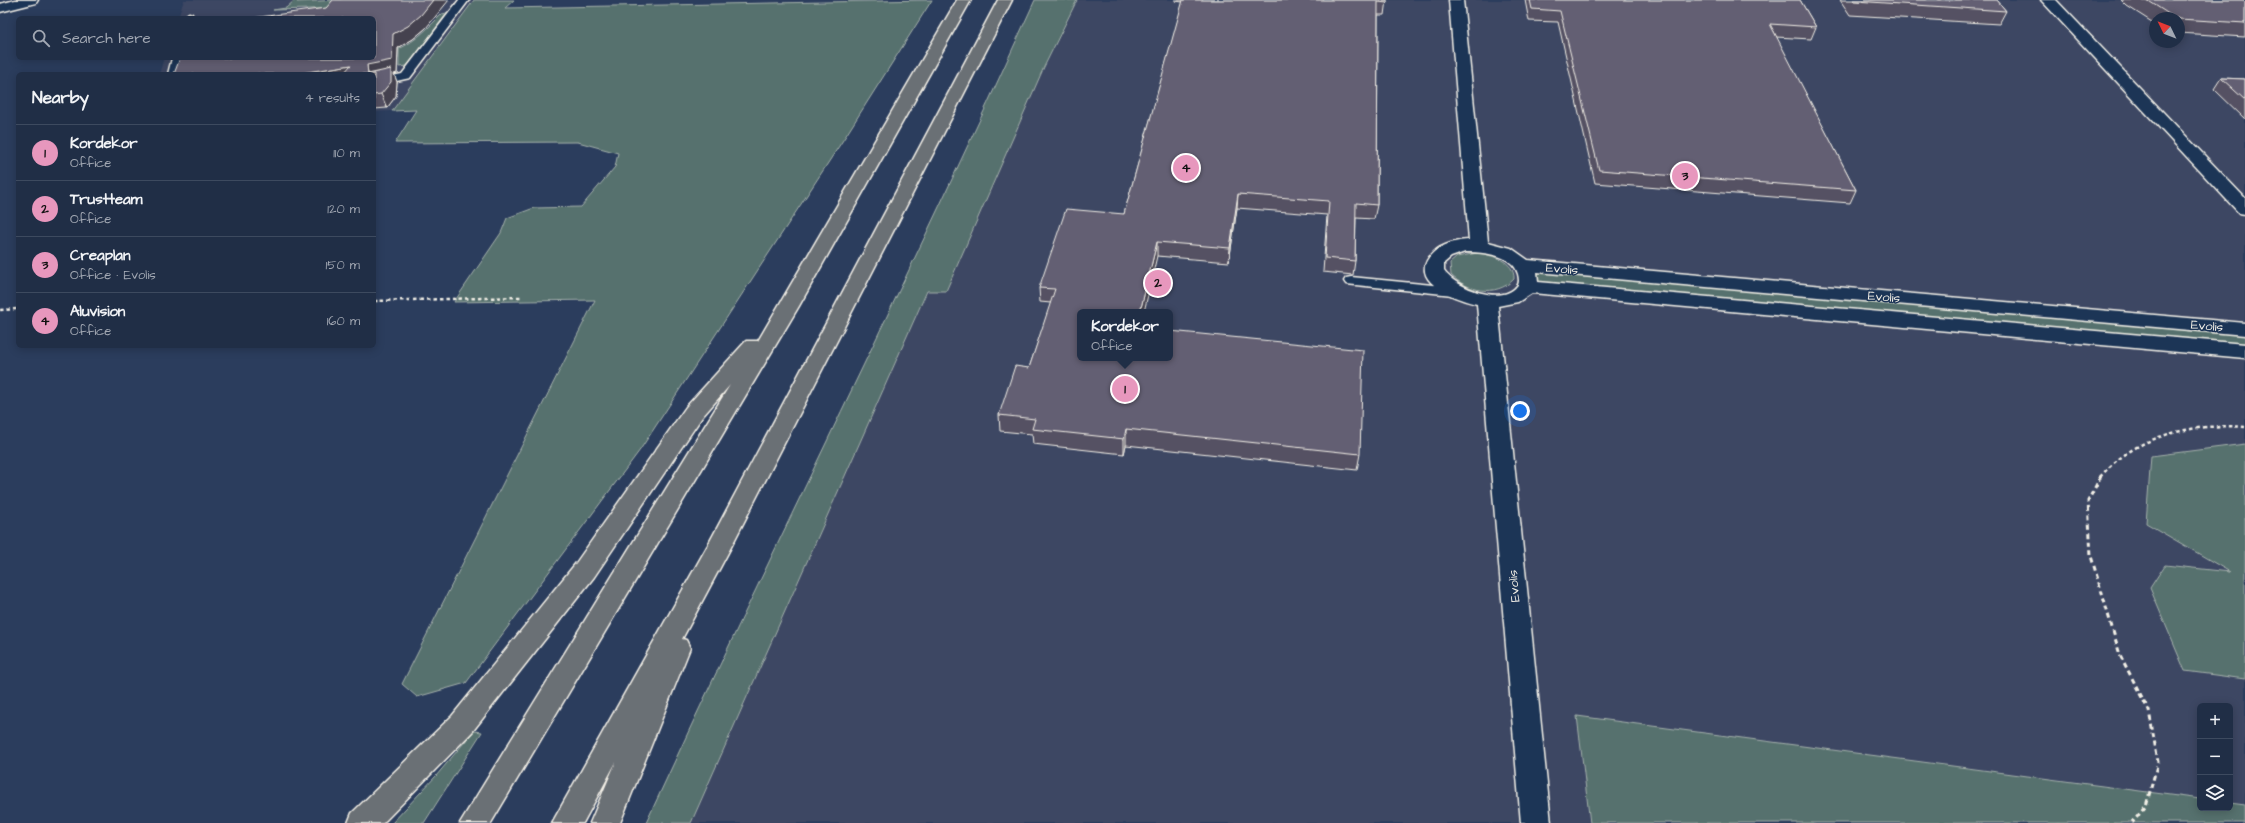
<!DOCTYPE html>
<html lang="en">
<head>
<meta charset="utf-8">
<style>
  :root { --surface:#202e46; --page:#2d3a51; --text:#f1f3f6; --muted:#a2a8b3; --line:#3d4a5f; --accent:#e797bd }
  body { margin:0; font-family:"Architects Daughter",sans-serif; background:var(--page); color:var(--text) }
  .controls { position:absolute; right:12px; bottom:12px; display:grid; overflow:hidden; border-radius:6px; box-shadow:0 2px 10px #0003 }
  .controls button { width:36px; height:36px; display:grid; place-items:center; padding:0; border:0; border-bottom:1px solid var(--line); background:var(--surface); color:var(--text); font:20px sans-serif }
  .compass { position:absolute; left:2149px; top:12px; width:36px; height:36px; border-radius:50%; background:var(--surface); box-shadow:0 2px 10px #0003; rotate:313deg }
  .you { position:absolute; left:1520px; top:411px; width:14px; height:14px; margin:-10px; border:3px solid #fff; border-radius:50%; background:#1a73e8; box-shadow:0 0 0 6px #1a73e833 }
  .badge { display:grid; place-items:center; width:26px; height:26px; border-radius:50%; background:var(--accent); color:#111; font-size:13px; font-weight:700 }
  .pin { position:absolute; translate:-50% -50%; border:2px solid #fff; box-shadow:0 1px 4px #0006 }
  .popup { position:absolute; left:1077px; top:309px; width:96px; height:52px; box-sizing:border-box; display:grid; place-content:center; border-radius:6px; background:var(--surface); filter:drop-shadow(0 1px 3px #0005); font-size:13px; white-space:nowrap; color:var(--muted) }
  .popup b { font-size:15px; color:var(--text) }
  .popup::after { content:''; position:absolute; left:50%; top:100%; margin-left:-8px; border:8px solid transparent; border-top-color:var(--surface) }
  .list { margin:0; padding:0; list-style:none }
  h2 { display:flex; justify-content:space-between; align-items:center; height:52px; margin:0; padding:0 16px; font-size:17px }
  h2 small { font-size:13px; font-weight:400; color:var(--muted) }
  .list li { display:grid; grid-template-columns:26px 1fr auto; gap:12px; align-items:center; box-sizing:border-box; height:56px; padding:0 16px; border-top:1px solid var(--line) }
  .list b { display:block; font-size:15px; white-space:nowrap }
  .list p { margin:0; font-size:13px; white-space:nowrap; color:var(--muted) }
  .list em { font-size:13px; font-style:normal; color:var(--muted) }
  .icon { flex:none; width:22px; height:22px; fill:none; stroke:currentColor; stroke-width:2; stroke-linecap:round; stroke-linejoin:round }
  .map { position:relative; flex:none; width:2245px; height:823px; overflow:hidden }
  .search { position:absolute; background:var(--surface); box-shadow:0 2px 10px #0003; left:16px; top:16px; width:360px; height:44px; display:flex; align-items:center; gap:10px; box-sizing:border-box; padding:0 14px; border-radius:6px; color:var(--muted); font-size:15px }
  .panel { position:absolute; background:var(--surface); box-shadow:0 2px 10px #0003; left:16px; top:72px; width:360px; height:276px; border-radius:6px }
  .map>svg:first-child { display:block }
  .built { fill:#3c4764; fill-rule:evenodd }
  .green { fill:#56716e; stroke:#a5b1ab }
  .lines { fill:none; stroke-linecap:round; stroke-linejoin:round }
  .service-casing { stroke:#f4f1e8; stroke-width:3 }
  .minor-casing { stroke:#f4f1e8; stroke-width:3 }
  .motorway-casing { stroke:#f4f1e8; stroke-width:3 }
  .path-far1 { stroke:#f4f1e8; stroke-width:2.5; stroke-dasharray:3.5 3; stroke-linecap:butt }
  .path { stroke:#f4f1e8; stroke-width:3; stroke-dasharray:5 3.5; stroke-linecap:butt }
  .service { fill:#1d3557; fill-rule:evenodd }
  .minor { fill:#1d3557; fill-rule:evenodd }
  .motorway { fill:#6b6f75; fill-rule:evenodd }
  .wall { fill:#555163; stroke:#f4f1e8 }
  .shaded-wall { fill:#454250; stroke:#f4f1e8 }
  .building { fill:#635e73; stroke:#f4f1e8 }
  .labels { text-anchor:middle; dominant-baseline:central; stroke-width:3; stroke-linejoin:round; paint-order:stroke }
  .street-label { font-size:13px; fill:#f4f1e8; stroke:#1d3557 }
</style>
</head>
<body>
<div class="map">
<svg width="2245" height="823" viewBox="0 0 2245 823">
  <rect width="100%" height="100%" fill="#2b3d5d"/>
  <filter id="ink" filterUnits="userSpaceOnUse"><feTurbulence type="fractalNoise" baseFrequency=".025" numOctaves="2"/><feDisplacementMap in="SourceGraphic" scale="8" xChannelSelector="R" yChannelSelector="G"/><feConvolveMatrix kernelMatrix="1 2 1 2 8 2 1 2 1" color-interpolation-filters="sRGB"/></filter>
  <g filter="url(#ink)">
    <g class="built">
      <path d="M184,0H474L392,111L374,112V74H159L164,58H374V18H178Z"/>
      <path d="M1077,0H2245V805L2230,803V706H2200V799L1577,716L1590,823H691L927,291L946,290L1020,118ZM2155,18H2179V42H2155ZM1080,312H1170V358H1080Z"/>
    </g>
    <g class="green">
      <path d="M295,0H299L297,2L340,0L385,7L273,10L286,8Z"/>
      <path d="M474,0H514L505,8L932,0L845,137L640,450L466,683L417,697L402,684L595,300L454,302L501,233L507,218L534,208L581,207L615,167L618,153L578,142L395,143L416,110L392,111Z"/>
      <path d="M1035,0H1077L1044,67L946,291H927L691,823H646C773,547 910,276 1035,0Z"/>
      <path d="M447,13L407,66L399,67V49C417,40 428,28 442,14Z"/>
      <path d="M1477,253C1492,255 1515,261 1514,279C1496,298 1467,291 1451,275L1450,263L1457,257Z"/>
      <path d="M1537,271L2245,334V346L1538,283Z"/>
      <path d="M2245,444V679L2185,671L2150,588L2165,565L2230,572L2146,523L2151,456Z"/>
      <path d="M1577,716L2200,799V808H2230V803L2245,805V823H1590Z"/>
      <path d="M474,731L482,732L424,823H392L436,776Z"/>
    </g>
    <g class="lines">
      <defs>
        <g id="service">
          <path d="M459,0H469L410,78L374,86V80L402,74Z"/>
          <path d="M189,13L192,14L193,18H183Z"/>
          <path d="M172,58H182L178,74H168Z"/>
          <path d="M1351,277L1453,287L1460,291L1453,295L1346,284L1344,281L1346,278Z"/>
        </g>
        <g id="minor">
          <path d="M15,0H38L36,3L0,12V4Z"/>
          <path d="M1449,0H1463L1488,242L1511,248L1528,260L2245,323V335L1537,272L1538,282L2245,344V358L1532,293L1518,302L1498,306L1551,823H1521L1477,304C1455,299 1404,280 1434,252C1442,244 1459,240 1469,240ZM1465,252C1482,252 1513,254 1518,274C1519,278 1520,283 1517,286C1502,306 1456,288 1444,271V263L1451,257Z"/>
          <path d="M2041,0H2056L2245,198V214L2239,213Z"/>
        </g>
        <g id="motorway">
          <path d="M957,0H971L799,306L491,823H460L730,385L702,417L594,577L472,732L383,823H348L352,813L452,716L576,563L686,407L746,341H758Z"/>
          <path d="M998,0H1012L731,547L682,639L686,640L690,648L620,823H590L616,762L583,823H552L708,545Z"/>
        </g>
      </defs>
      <use href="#service" class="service-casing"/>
      <use href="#minor" class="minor-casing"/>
      <use href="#motorway" class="motorway-casing"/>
      <g class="path-far1">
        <path d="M374,301L521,297"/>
        <path d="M0,310L18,309"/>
        <path d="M2100,477C2136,435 2192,423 2245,427"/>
      </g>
      <path class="path" d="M2101,476L2088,501L2091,556L2120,655L2149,711L2158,762L2146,806L2132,823"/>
      <use href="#service" class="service"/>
      <use href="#minor" class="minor"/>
      <use href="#motorway" class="motorway"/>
    </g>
    <g class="wall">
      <path d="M1175,0H1387L1385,15H1378L1377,205L1374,219L1356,218L1355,261L1353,275L1323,272L1327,215L1237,208L1229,262L1157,256L1080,312L1360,454L1357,470L1126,445L1124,454L1033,444L1032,434L1000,431L999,415L1029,368L1051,303L1040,302L1039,288L1124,214L1183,2L1175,1Z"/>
      <path d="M1525,0H1800L1816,27L1811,39L1776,37L1856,190L1850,203L1595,183L1558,22L1529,21Z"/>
      <path d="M1840,0H1997L2006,11L1999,24L1850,15Z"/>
      <path d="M2121,0H2243L2245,2V37L2179,33V18H2155V24L2127,6Z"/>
      <path d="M426,28L413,39L398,48L397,73L394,74L397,82L396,96L387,108L374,109V74H174Z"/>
      <path d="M2221,78L2245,79V119L2214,89Z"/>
    </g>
    <g class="shaded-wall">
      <path d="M433,0H449L426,28L413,39L398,48L397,73L394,74L397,82L396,96L387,108L381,94L368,74L367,65L393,34Z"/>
      <path d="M351,65L355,74H295Z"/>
      <path d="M1238,194L1237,208L1229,262L1230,248Z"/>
      <path d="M1157,242V256L1144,312H1140Z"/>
      <path d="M1126,429V445L1124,454V439Z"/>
    </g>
    <g class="building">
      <path d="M333,0H433L421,15L408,26L393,34L392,60L367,65L368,74L391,69V82L381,94L374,95V74H343L351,65L295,74H259V73L255,74H174L180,58H374V18H252L326,8Z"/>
      <path d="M1183,0H1387V3L1378,2L1377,205L1356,203L1355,261L1325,258L1329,201L1238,194L1230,248L1157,242L1140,312H1080V358H1170V331L1363,350L1360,454L1126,429L1124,439L1032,429L1035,419L999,415L1015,366L1029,368L1055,289L1039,288L1066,209L1124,214Z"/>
      <path d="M1530,0H1800L1816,27L1770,24L1856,190L1599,170L1560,11L1532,9Z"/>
      <path d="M1854,0H1997L2006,11L1855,1Z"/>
      <path d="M2147,0H2243L2245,2V23L2179,19V18H2175Z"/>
      <path d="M2221,78L2245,79V100Z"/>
    </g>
  </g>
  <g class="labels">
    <g class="street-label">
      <text transform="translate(1562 269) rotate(5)">Evolis</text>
      <text transform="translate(1884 297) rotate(5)">Evolis</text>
      <text transform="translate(2207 326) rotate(5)">Evolis</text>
      <text transform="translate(1514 586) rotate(-95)">Evolis</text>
    </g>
  </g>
</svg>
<div class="controls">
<button>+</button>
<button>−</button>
<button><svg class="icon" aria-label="layers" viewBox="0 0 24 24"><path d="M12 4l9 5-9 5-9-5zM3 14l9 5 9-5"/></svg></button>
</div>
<svg class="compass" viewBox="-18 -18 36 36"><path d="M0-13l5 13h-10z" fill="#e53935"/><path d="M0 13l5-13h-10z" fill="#a2a8b3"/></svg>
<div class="you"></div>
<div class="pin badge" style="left:1125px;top:389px">1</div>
<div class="popup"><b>Kordekor</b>Office</div>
<div class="pin badge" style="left:1158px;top:283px">2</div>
<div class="pin badge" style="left:1685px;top:176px">3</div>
<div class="pin badge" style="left:1186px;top:168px">4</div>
<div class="search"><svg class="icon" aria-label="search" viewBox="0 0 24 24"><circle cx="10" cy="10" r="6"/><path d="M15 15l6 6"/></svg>Search here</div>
<section class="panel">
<h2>Nearby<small>4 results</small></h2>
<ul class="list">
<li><span class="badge">1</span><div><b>Kordekor</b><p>Office</p></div><em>110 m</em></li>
<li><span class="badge">2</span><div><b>Trustteam</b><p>Office</p></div><em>120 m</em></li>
<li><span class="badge">3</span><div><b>Creaplan</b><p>Office · Evolis</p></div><em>150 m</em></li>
<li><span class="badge">4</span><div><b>Aluvision</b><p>Office</p></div><em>160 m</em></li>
</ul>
</section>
</div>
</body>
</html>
